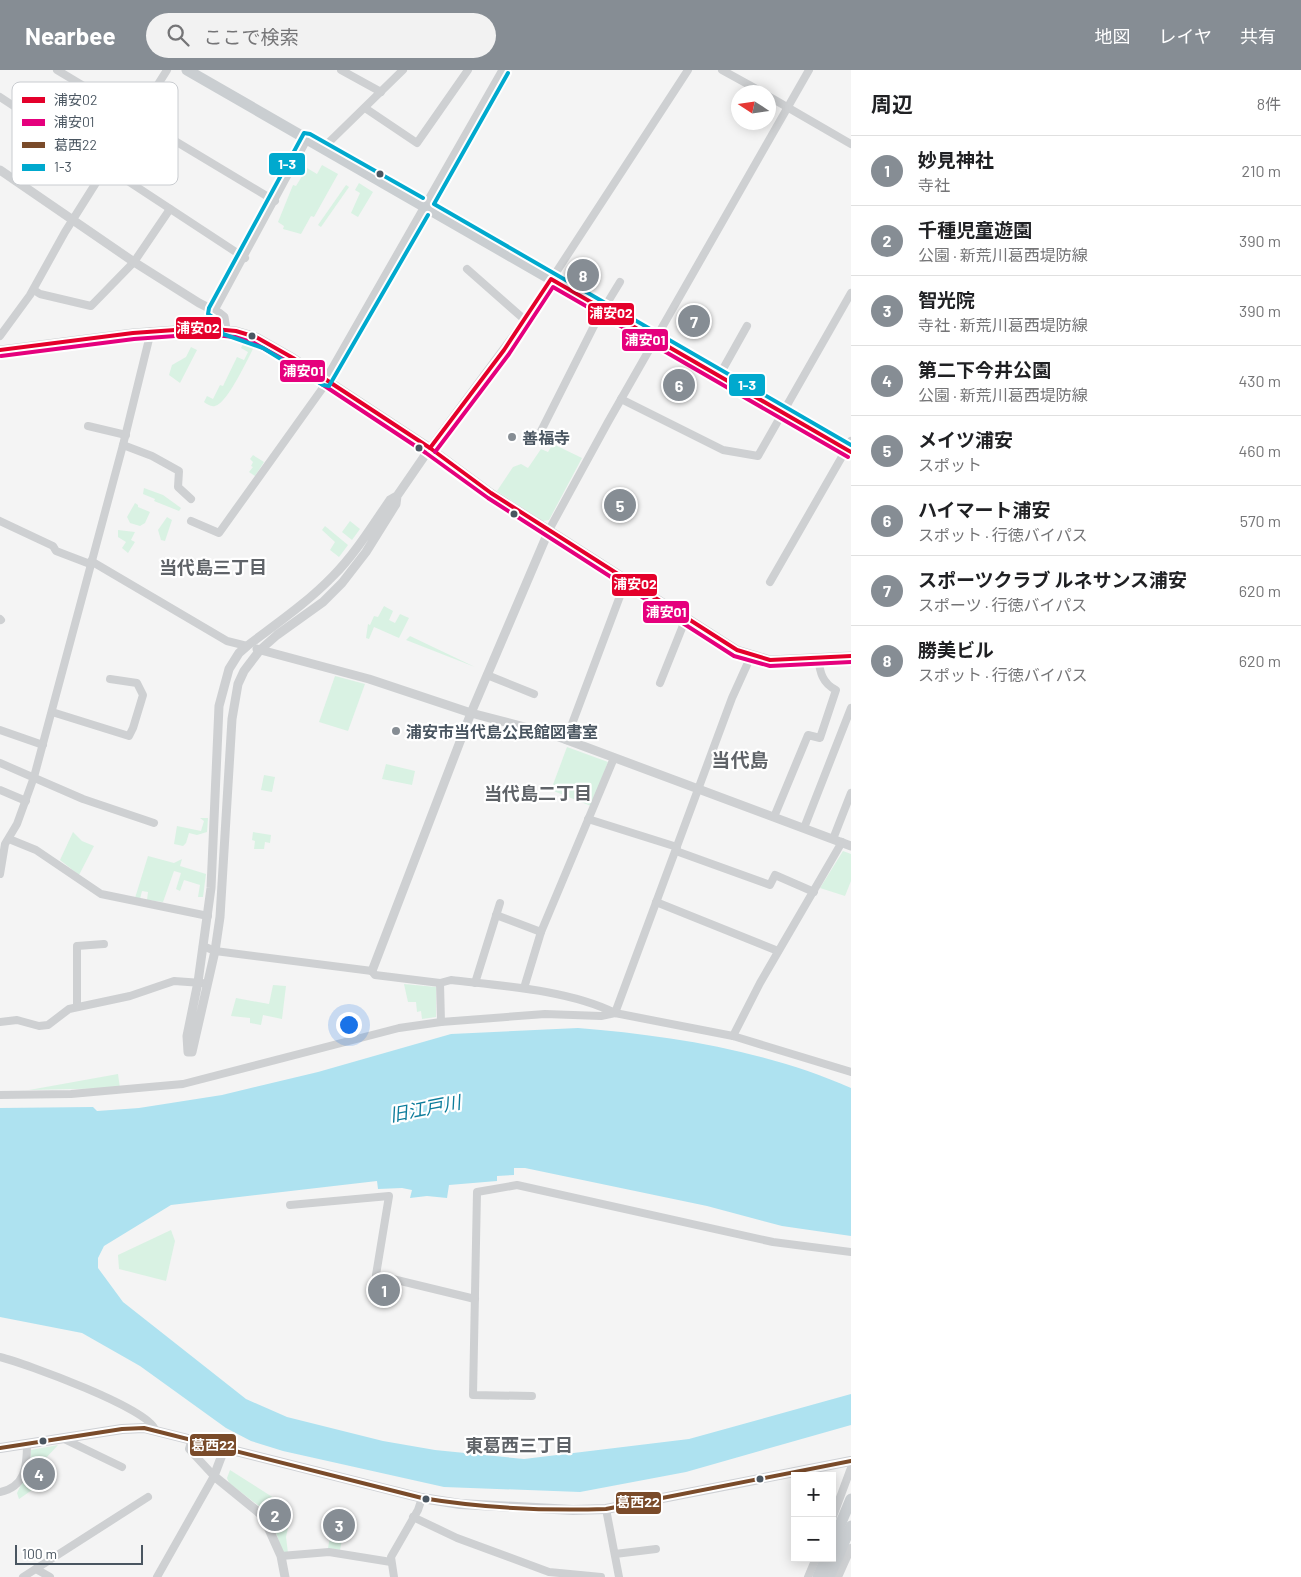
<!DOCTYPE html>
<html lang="ja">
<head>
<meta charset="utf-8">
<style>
  :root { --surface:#fff; --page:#f2f2f2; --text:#202124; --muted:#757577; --line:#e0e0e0; --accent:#868d94 }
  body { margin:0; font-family:Barlow,"Noto Sans JP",sans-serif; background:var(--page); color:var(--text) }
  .controls { position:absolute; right:15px; bottom:15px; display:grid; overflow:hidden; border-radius:0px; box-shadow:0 2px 12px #0003 }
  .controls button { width:45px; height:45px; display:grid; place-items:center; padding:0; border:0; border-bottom:1px solid var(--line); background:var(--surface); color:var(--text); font:25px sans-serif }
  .compass { position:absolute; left:731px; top:15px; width:45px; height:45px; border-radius:50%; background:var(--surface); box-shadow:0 2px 12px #0003; rotate:282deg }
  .scale { position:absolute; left:15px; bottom:12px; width:128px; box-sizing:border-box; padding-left:5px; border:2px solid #4a5661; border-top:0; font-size:14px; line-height:18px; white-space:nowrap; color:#4a5661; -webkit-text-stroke:4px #fff; paint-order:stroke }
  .you { position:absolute; left:348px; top:954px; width:18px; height:18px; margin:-12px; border:4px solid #fff; border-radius:50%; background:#1a73e8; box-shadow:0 0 0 8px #1a73e833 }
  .badge { display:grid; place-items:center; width:32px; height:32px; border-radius:50%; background:var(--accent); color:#fff; font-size:16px; font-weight:700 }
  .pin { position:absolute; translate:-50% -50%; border:2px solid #fff; box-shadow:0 1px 5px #0006 }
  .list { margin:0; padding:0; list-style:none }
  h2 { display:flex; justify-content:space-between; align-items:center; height:65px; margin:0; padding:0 20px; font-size:21px }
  h2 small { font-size:16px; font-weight:400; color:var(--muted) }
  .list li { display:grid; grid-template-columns:32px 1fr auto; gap:15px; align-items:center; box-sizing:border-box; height:70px; padding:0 20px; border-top:1px solid var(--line) }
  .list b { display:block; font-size:19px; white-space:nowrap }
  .list p { margin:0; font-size:16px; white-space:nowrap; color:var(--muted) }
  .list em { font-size:16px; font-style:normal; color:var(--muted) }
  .icon { flex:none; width:28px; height:28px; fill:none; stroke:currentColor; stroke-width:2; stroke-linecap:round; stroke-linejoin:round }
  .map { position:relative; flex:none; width:851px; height:1507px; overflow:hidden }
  header { display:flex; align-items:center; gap:30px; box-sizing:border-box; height:70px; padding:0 25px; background:var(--accent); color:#fff }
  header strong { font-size:24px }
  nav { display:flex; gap:28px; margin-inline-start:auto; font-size:18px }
  .search { width:350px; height:45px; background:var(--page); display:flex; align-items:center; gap:12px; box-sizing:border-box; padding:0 18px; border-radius:28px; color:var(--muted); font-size:19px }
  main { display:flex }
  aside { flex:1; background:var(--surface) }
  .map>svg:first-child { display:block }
  .green { fill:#d9f2e3 }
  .water { fill:#aee2f0 }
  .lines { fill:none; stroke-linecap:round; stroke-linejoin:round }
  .minor { stroke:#ced0d2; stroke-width:8 }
  .tertiary { stroke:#ced0d2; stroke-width:9 }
  .secondary { stroke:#ced0d4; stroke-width:10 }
  .primary { stroke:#caced1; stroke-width:11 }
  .bus-1-casing { stroke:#fff; stroke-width:8 }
  .bus-2-casing { stroke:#fff; stroke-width:8 }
  .bus-3-casing { stroke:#fff; stroke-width:8 }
  .bus-4-casing { stroke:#fff; stroke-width:8 }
  .bus-1 { stroke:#e4002b; stroke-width:4 }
  .bus-2 { stroke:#e5007d; stroke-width:4 }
  .bus-3 { stroke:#7a4b2a; stroke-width:4 }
  .bus-4 { stroke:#00a9ce; stroke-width:4 }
  .bus-dot { fill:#4a5661; stroke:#fff; stroke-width:2 }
  .poi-dot { fill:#868d94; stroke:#fff; stroke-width:2 }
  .labels { text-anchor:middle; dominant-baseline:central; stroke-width:4.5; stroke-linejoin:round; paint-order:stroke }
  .poi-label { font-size:16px; font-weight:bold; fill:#4a5661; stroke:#fff; text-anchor:start }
  .neighbourhood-label { font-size:18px; font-weight:bold; fill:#5f6368; stroke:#fff }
  .water-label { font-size:18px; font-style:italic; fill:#0c7c9b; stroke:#fff }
  .quarter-label { font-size:19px; font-weight:bold; fill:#5f6368; stroke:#fff }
  .key { fill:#fff; stroke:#c9ccd0; stroke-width:1 }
  .key-label { font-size:14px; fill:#4a5661 }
  .line-badge { stroke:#fff; stroke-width:2 }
  .badge-label { font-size:14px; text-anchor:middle; font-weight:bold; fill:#fff }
</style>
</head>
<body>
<header>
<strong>Nearbee</strong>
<div class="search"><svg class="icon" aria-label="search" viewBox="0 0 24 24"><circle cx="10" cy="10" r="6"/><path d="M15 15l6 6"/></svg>ここで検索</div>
<nav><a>地図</a><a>レイヤ</a><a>共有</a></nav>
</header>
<main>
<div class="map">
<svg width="851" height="1507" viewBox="0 0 851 1507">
  <rect width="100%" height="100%" fill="#f4f4f4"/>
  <g class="green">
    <path d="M322,95L338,104L314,147L311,146L301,164L283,159L284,156L278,152L293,115L296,116L307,98L317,104Z"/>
    <path d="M359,113L373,122L358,147L351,143L360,123L355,120Z"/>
    <path d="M346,115L349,117L321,157L318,155Z"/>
    <path d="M246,268L256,273C249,286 228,333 215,336C211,337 207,334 204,332L207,326L213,329L220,315L223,316L237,287L244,290L248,282L241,278Z"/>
    <path d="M191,277L197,280L180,313L169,305L172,295L186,287Z"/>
    <path d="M553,374L582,388L549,450L543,451L497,421L513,397L521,394L528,398L541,379L548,382Z"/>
    <path d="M253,385L264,392L255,406L249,402L253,397L251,396L253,392L250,389Z"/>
    <path d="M144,418L163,425L181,438L179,441L154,431L155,429L143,424Z"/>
    <path d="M135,433L138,435V437L150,442L145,453L140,456L130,453L127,447Z"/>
    <path d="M167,447L172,450L165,471L161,470L158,460Z"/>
    <path d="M350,451L360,459L352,470L342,462Z"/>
    <path d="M325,456L348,475L339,487L330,480L335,472L322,460Z"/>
    <path d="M118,460L135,462L131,470L135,472L128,483L122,478L126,472L118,467Z"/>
    <path d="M384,536L393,541L389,550L395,553L400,544L409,548L399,568L374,557L369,569L366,568L368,554L370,555L374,546L378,547Z"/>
    <path d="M410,566L475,597L406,570Z"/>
    <path d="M335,606L365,614L348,661L319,652Z"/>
    <path d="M567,677L608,692L591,736L551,720Z"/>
    <path d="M386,694L415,701L412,715L382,709Z"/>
    <path d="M264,705L275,707L272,722L261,720Z"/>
    <path d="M200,748H208L207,762L197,765L189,763L186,773L183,776L174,774L177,756L201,761L204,751Z"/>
    <path d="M73,762L82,771L94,776L79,805L60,790Z"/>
    <path d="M253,762L271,765L270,773L265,772L264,779H254L255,771L252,770Z"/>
    <path d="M843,781L851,784V811L845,826L820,818Z"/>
    <path d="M148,786L174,793L182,789L180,796L206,804L203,827H198L200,815L184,810L180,821L176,819L181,803L174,801L163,832L147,830L148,822L142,821L140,829L135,828Z"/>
    <path d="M404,914L436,917V947L422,949L421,941L417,942L416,932H408Z"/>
    <path d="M273,915L286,916L282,949L263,945L261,955L250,953V948L231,946L236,928L269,934Z"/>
    <path d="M118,1004L120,1018L29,1020Z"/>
    <path d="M171,1160L175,1171L166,1211L119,1199L118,1185Z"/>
    <path d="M58,1375L45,1389L56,1399L48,1409L19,1429L17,1423L30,1396L31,1380Z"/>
    <path d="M230,1400L277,1430L288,1458L286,1467L288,1483H283L272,1451L263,1439L229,1413L227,1408Z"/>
    <path d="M331,1462L343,1464L340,1480L328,1478Z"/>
  </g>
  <path class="water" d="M578,958C667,965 769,981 851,1018V1166L782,1156L707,1136L525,1098H514V1105L497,1106V1111L449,1115L447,1128L427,1126L410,1128L412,1120L402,1118L378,1119L377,1111L171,1135L104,1176L98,1188V1198L123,1232L246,1329L287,1347L383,1371L435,1380L524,1389L689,1369L851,1324V1355L686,1402L580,1422L444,1417L283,1381L251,1371L226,1358L140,1296L82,1263L0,1247V1038L93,1037L97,1041L139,1038L222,1025L318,1002L451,964Z"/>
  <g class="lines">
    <g class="minor">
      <path d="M57,0L275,131"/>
      <path d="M341,0L381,22"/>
      <path d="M722,0L762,22"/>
      <path d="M768,26L851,74"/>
      <path d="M0,27L245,188"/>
      <path d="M365,38L417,73L468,0"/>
      <path d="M323,78L403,0"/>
      <path d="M467,199L525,250"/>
      <path d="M34,220L40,224L91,236L134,192L170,139"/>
      <path d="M214,241L307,69"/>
      <path d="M0,266L30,225L65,162L167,0"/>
      <path d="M719,306L747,256"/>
      <path d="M621,329L723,380L758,386L851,223"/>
      <path d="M88,356L126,365"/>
      <path d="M541,361L598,248L620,212"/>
      <path d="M123,375L152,386L179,401L178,417L191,429"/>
      <path d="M430,378L525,250L688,0"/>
      <path d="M0,451L53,476L56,481L90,494"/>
      <path d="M191,451L219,463L322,319L326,310"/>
      <path d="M549,460L608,352L809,0"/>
      <path d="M91,491L227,571L247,576"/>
      <path d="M770,512L851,371"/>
      <path d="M0,549L1,550"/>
      <path d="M487,605L534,624"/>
      <path d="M660,613L686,548"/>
      <path d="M52,642L129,666L133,658L143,625L137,613L110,609"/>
      <path d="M0,660L43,675"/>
      <path d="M566,670L626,510"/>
      <path d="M0,693L83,729L154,753"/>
      <path d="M0,720L26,731"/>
      <path d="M774,747L808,665L820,668L836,620C822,613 820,602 818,588"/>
      <path d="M588,749L677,777"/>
      <path d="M804,758L851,638"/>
      <path d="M9,769L36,780L101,824L208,846"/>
      <path d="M833,769L851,723"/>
      <path d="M676,781L770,815L775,805L814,822"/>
      <path d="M0,804L5,774L17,754L34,707L123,375L151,261"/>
      <path d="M656,832L778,881"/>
      <path d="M496,845L541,862"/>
      <path d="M203,876L215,881L372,901L375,905L440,913L451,910C503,916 569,920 615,943L732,628L751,586"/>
      <path d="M440,913L441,952"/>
      <path d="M475,913L500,833"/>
      <path d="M524,918L541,862L614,688"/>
      <path d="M77,937V876L104,874"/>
      <path d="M0,952L17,950L39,956L48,955L69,939L130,926L174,911L202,913"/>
      <path d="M733,966L760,913L842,772"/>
      <path d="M0,1025L71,1024L183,1014L399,958L441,952L545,944L601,946L615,943L733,966L851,1002"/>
      <path d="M290,1135L389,1126L376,1205L475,1229"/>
      <path d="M0,1287C24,1293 151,1339 155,1360"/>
      <path d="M532,1326L473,1325L477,1122L517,1115L773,1172L851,1182"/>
      <path d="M64,1369L122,1397"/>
      <path d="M0,1422C25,1417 27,1397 27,1374"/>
      <path d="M606,1439L619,1507"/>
      <path d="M413,1447L457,1468L549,1502L601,1507"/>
      <path d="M832,1449L851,1398"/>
      <path d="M615,1484L656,1479"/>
      <path d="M281,1486L329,1482L391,1492"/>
      <path d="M36,1499L50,1507"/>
      <path d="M23,1507L148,1427"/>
      <path d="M157,1507L214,1406L189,1379L192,1369"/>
      <path d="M394,1507L391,1487L418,1440L422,1428"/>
      <path d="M808,1507L816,1488"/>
      <path d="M838,1507L851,1478"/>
    </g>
    <g class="tertiary">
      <path d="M0,100L134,192L199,233L219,243L224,247L226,259"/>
      <path d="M0,280L133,263L203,258L236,261L256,267L293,288L430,378L491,423L737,580L770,590L851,586"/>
      <path d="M326,310L503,0"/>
      <path d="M397,426L396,434L366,482L342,513L323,532L277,565L260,580L244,601L238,614L232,649L220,847L215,881L192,982H188L187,966L198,912L211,818L219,636L229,599L239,583L247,576C276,554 307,533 333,506C355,484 372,456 390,430L397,426L430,378"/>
      <path d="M257,579L369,609L471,643L551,664L851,776"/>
      <path d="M372,901L471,643L549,460"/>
      <path d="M225,1377L214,1406L263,1446L281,1486L285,1507"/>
    </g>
    <path class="secondary" d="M0,1378L122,1359L144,1358L422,1428L460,1434L573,1440L606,1439L851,1391"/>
    <g class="primary">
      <path d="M187,0L851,382"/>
      <path d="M832,1474L851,1429"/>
      <path d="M818,1507L826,1488"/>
      <path d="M829,1507L851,1456"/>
    </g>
    <defs>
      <g id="bus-1">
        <path d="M0,280L133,263L203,258L236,261L256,267L293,288L430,378L491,423L737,580L770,590L851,586"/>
        <path d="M430,378L504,280L551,209L851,382"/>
      </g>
      <g id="bus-2">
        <path d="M1,286L134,269L203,264L235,267L254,273L290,293L426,383L488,428L734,586L770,596L851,592"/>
        <path d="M435,382L509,284L553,217L848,387"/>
      </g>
      <path id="bus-3" d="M0,1378L122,1359L144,1358L422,1428C482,1438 545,1441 606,1439L851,1391"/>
      <g id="bus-4">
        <path d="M508,3L434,134L851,375"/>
        <path d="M423,128L310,64L304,63L209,238L208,244L218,251L223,264L263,278L323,315L329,316L428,145"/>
      </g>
    </defs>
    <use href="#bus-1" class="bus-1-casing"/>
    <use href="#bus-2" class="bus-2-casing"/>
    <use href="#bus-3" class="bus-3-casing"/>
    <use href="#bus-4" class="bus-4-casing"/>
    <use href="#bus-1" class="bus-1"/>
    <use href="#bus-2" class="bus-2"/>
    <use href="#bus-3" class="bus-3"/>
    <use href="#bus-4" class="bus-4"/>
  </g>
  <g class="bus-dot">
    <circle cx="380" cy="104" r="4.5"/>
    <circle cx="252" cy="266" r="4.5"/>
    <circle cx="419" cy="378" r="4.5"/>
    <circle cx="514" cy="444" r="4.5"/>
    <circle cx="43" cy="1371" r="4.5"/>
    <circle cx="760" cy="1409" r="4.5"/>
    <circle cx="426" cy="1429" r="4.5"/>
  </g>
  <g class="poi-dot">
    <circle cx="512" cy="367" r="5"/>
    <circle cx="396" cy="661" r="5"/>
  </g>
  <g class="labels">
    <g class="poi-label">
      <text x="522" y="367">善福寺</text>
      <text x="406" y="661">浦安市当代島公民館図書室</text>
    </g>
    <g class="neighbourhood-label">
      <text x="213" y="497">当代島三丁目</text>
      <text x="538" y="723">当代島二丁目</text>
      <text x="519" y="1375">東葛西三丁目</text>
    </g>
    <g class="water-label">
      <text transform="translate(425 1038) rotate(-11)">旧江戸川</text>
    </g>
    <g class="quarter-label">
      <text x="740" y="689">当代島</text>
    </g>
  </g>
  <rect x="12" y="12" width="166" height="103" rx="8" class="key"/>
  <rect x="22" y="27" width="23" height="6" fill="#e4002b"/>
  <rect x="22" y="49" width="23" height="7" fill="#e5007d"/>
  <rect x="22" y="72" width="23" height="6" fill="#7a4b2a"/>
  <rect x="22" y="94" width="23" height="7" fill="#00a9ce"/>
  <g class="key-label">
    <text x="54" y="35">浦安02</text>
    <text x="54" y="57">浦安01</text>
    <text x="54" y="80">葛西22</text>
    <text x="54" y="102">1-3</text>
  </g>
  <g class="line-badge">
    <rect x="268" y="82" width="38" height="24" rx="5" fill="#00a9ce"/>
    <rect x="587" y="232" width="48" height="24" rx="5" fill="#e4002b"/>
    <rect x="175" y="246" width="47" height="24" rx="5" fill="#e4002b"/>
    <rect x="621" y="258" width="48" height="24" rx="5" fill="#e5007d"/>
    <rect x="279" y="289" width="47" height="24" rx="5" fill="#e5007d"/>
    <rect x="728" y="303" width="38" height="24" rx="5" fill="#00a9ce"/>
    <rect x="611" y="503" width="47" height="24" rx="5" fill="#e4002b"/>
    <rect x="642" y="530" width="48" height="24" rx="5" fill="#e5007d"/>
    <rect x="189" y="1363" width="48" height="24" rx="5" fill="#7a4b2a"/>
    <rect x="615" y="1421" width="47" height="24" rx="5" fill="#7a4b2a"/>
  </g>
  <g class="badge-label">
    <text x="287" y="99">1-3</text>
    <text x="611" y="248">浦安02</text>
    <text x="198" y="263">浦安02</text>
    <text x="645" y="275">浦安01</text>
    <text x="303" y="306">浦安01</text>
    <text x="747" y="320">1-3</text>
    <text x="635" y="519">浦安02</text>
    <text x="666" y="547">浦安01</text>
    <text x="213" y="1380">葛西22</text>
    <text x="638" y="1437">葛西22</text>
  </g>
</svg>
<div class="controls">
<button>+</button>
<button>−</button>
</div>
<svg class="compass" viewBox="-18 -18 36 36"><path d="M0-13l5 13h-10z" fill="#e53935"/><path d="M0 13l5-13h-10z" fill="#757577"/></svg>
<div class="scale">100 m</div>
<div class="you"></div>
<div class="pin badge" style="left:384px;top:1220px">1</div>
<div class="pin badge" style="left:275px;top:1445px">2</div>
<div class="pin badge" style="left:339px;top:1455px">3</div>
<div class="pin badge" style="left:39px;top:1404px">4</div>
<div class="pin badge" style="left:620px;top:435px">5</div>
<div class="pin badge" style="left:679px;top:315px">6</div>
<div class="pin badge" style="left:694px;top:251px">7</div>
<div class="pin badge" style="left:583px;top:205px">8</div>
</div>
<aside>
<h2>周辺<small>8件</small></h2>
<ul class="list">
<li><span class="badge">1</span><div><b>妙見神社</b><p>寺社</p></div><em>210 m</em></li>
<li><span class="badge">2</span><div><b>千種児童遊園</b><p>公園 · 新荒川葛西堤防線</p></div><em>390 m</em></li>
<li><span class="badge">3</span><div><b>智光院</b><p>寺社 · 新荒川葛西堤防線</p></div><em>390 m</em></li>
<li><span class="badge">4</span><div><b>第二下今井公園</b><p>公園 · 新荒川葛西堤防線</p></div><em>430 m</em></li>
<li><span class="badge">5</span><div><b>メイツ浦安</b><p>スポット</p></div><em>460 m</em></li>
<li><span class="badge">6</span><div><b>ハイマート浦安</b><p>スポット · 行徳バイパス</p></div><em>570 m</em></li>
<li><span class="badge">7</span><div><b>スポーツクラブ ルネサンス浦安</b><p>スポーツ · 行徳バイパス</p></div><em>620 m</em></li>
<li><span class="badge">8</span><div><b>勝美ビル</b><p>スポット · 行徳バイパス</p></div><em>620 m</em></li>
</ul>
</aside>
</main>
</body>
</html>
